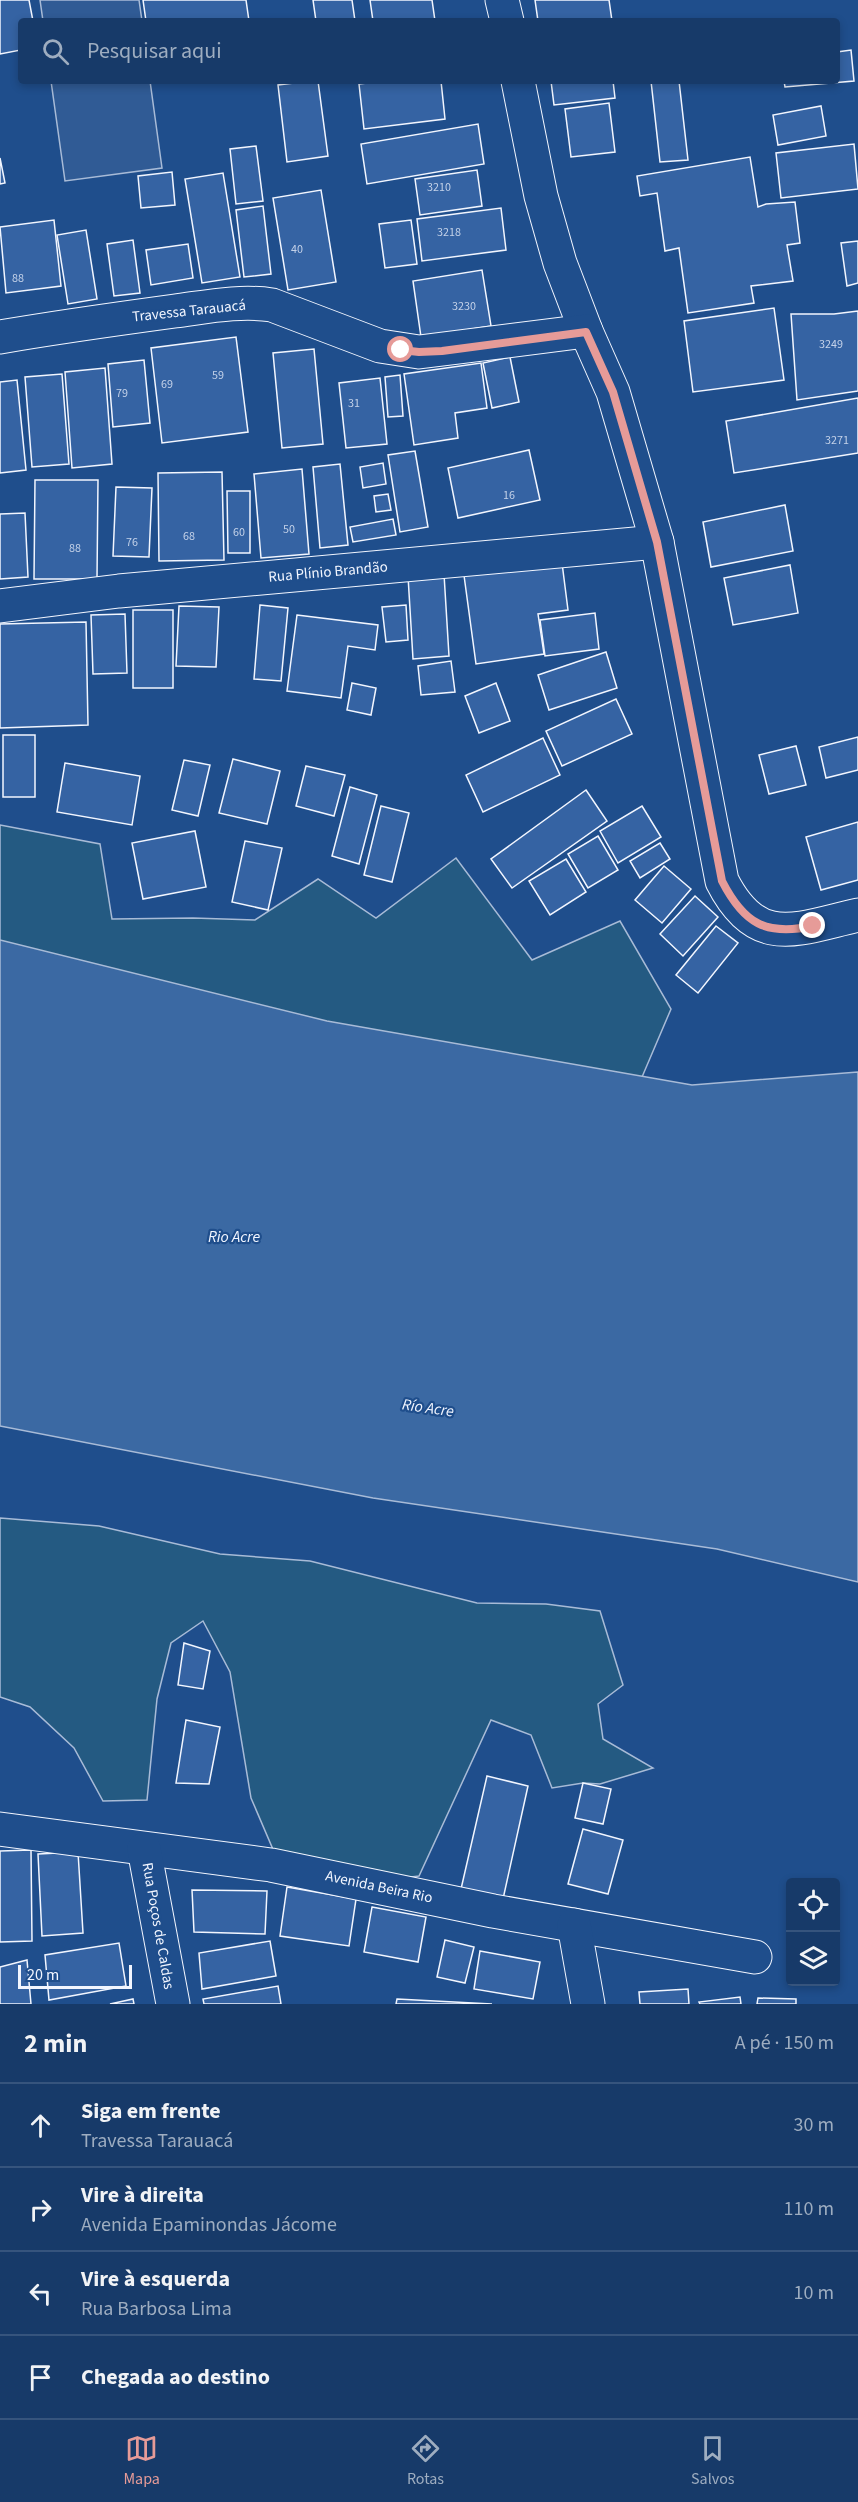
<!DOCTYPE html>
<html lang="pt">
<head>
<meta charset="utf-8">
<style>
  :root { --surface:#173a69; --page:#20416f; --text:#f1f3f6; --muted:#9eadc0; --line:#36547d; --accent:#e69b98 }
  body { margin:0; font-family:"Source Sans 3",sans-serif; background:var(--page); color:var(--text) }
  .controls { position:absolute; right:18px; bottom:18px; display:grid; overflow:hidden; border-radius:6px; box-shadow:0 3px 9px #0003 }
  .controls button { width:54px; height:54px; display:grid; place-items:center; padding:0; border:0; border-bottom:2px solid var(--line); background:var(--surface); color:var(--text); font:30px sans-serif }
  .scale { position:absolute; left:18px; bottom:15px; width:114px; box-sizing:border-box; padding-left:6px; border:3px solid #f2f6ff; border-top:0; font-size:16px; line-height:21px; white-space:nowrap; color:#f2f6ff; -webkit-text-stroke:4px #1f4e8c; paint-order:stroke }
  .stop { position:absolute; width:18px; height:18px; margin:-14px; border:4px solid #e69b98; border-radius:50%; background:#fff }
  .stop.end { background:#e69b98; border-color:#fff; box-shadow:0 2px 6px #0008 }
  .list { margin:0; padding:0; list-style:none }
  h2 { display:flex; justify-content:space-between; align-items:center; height:78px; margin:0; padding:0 24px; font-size:26px }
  h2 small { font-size:20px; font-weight:400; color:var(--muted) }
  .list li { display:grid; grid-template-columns:39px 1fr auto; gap:18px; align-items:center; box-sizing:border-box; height:84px; padding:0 24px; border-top:2px solid var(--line) }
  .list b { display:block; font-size:22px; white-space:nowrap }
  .list p { margin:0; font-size:20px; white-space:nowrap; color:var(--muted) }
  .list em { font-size:20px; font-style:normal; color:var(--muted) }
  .icon { flex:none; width:33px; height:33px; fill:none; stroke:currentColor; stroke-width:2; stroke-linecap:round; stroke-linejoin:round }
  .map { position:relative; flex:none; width:858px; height:2004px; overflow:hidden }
  .search { position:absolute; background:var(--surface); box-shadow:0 3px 9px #0003; left:18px; right:18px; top:18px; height:66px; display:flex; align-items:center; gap:15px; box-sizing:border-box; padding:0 21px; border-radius:6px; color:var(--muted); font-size:22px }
  .sheet { height:414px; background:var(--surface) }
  nav { display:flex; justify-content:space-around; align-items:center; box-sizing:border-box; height:84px; border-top:2px solid var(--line); background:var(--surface); font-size:16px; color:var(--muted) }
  nav a { display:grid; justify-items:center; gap:3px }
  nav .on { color:var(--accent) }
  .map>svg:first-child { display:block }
  .green { fill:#245a82; stroke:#a8bbd7; stroke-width:1.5 }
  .parking { fill:#305b95; stroke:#a8bbd7; stroke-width:1.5 }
  .water { fill:#3b69a3; stroke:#a8bbd7; stroke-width:1.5 }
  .building { fill:#3563a3; stroke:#f2f6ff; stroke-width:1.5 }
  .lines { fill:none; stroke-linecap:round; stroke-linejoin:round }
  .minor-casing { stroke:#f2f6ff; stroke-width:35 }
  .minor { stroke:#1f4e8c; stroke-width:33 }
  .route { stroke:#e69b98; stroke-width:8 }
  .labels { text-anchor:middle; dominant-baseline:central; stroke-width:4.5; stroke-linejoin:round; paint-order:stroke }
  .number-label { font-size:12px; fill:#c3d1e8 }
  .street-label { font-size:15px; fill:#f2f6ff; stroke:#1f4e8c }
  .water-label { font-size:16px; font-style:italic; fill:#f2f6ff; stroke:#1f4e8c }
</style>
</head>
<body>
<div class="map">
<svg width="858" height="2004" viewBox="0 0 858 2004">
  <rect width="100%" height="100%" fill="#1f4e8c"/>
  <g class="green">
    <path d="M0,825L100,844L112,919L193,918L255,920L318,879L376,918L456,858L532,960L620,921L671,1009L619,1131L0,999Z"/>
    <path d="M0,1518L99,1526L220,1554L310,1561L477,1603L546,1604L600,1611L623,1685L598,1704L603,1739L653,1768L600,1784L583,1783L552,1788L531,1735L491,1720L419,1876L387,1880L275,1854L251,1798L230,1672L203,1621L171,1643L157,1699L147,1800L103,1801L74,1748L30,1707L0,1697Z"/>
  </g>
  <g class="parking">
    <path d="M40,0H139L142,21H43Z"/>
    <path d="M51,81H150L162,168L65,181Z"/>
  </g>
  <path class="water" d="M0,940L327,1021L692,1085L858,1072V1582L717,1549L373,1498L0,1426Z"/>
  <g class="building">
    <path d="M0,0H29L33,21H21V50L0,54Z"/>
    <path d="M143,0H246L249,21H146Z"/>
    <path d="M313,0H352L355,21H316Z"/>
    <path d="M370,0H432L435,21H373Z"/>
    <path d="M535,0H609L612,21H538Z"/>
    <path d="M851,50L854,81L785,87L784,81H837V52Z"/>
    <path d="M310,81H318L328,156L287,162L278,85Z"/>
    <path d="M383,81H441L445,119L364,129L359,84Z"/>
    <path d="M551,81H613L615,98L554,105Z"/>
    <path d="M651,81H679L688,160L660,162Z"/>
    <path d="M609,103L615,152L571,157L565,109Z"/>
    <path d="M821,106L826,136L778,145L773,115Z"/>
    <path d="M478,124L484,164L367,184L361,144Z"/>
    <path d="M854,144L858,189L781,198L776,153Z"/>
    <path d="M256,146L263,201L236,204L230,149Z"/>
    <path d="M750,157L758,207L766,204L795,202L800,243L787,245L793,281L751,286L754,303L688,313L679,248L665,251L657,193L640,196L637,176Z"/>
    <path d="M0,158L5,183L0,184Z"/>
    <path d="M477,170L482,206L420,215L415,179Z"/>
    <path d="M172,172L175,205L141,208L138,176Z"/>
    <path d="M223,173L240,277L202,283L185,179Z"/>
    <path d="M321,190L336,282L288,290L273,198Z"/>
    <path d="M263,206L271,274L244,277L236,210Z"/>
    <path d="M501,208L506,250L422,261L417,219Z"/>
    <path d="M54,220L61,286L6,293L0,227Z"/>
    <path d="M411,220L417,264L385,268L379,224Z"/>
    <path d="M86,230L97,299L68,304L57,235Z"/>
    <path d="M133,240L140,293L114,296L107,244Z"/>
    <path d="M858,241V283L847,286L841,243Z"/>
    <path d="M188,244L193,278L151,285L146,250Z"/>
    <path d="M482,270L491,326L421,337L413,281Z"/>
    <path d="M774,308L784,380L693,392L684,321Z"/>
    <path d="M858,311V391L797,400L791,314H834Z"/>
    <path d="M236,337L248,432L162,443L151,348Z"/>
    <path d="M314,349L323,444L282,448L273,353Z"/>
    <path d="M510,357L519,402L492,408L483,363Z"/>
    <path d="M144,360L150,423L113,427L108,364Z"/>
    <path d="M481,363L487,408L455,413L458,438L414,445L404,374Z"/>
    <path d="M105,368L112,464L72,468L65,372Z"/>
    <path d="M62,374L69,464L32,467L25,377Z"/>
    <path d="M400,375L403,416L388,417L385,377Z"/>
    <path d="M380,378L387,444L346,448L339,383Z"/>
    <path d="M17,380L26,470L0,473V382Z"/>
    <path d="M858,398V453L734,473L726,421Z"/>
    <path d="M529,450L540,500L458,518L448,468Z"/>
    <path d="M415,451L428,527L400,532L388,455Z"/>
    <path d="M383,463L386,484L363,488L360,467Z"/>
    <path d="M340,464L348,545L320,548L313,467Z"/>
    <path d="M302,469L309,554L261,558L254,474Z"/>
    <path d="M222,472L224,560L159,561L158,473Z"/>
    <path d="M35,480H98L97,579H34Z"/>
    <path d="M116,487L152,488L149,557L113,556Z"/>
    <path d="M227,491H250V553H228Z"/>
    <path d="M388,494L391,510L376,512L374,496Z"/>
    <path d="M785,505L793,551L711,567L703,522Z"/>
    <path d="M25,513L28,577L0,579V514Z"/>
    <path d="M393,519L396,535L353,542L350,527Z"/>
    <path d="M561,555L568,610L538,614L544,654L476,664L463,568Z"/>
    <path d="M790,565L798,613L733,625L724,578Z"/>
    <path d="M444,574L449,656L413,659L408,576Z"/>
    <path d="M260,605L288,608L281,681L254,679Z"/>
    <path d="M406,605L408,640L386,642L382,607Z"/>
    <path d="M179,606L219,607L216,667L176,666Z"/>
    <rect x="133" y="610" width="40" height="78"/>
    <path d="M595,613L599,649L545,656L540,620Z"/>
    <path d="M125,614L127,673L93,674L91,615Z"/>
    <path d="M297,615L378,625L375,650L348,646L341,698L287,691Z"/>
    <path d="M86,622L88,725L0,728V624Z"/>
    <path d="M606,652L617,688L549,710L538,675Z"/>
    <path d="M451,661L455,692L421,695L418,666Z"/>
    <path d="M352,683L376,688L371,715L347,710Z"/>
    <path d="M496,683L510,721L479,733L465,696Z"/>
    <path d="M616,699L632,734L562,766L546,731Z"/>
    <rect x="3" y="735" width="32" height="62"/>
    <path d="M858,737V770L826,778L819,747Z"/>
    <path d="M543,738L560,775L483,812L466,775Z"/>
    <path d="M796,746L806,785L769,794L759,755Z"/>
    <path d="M233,759L280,771L267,824L219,813Z"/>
    <path d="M184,760L210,765L198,816L172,810Z"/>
    <path d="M65,763L140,776L132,825L57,812Z"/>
    <path d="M306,766L345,775L334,816L296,806Z"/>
    <path d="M350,787L377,795L359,864L332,856Z"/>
    <path d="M586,790L607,821L512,888L491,859Z"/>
    <path d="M381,806L409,813L392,882L364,875Z"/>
    <path d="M642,806L661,837L618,863L600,831Z"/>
    <path d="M858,822V880L821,890L806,837Z"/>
    <path d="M195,831L206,887L143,899L132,843Z"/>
    <path d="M598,836L618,870L588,888L568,854Z"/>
    <path d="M245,841L282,848L268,910L232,902Z"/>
    <path d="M660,843L670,859L640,878L630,861Z"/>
    <path d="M566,859L586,892L550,915L529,881Z"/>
    <path d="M664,866L691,889L662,923L635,900Z"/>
    <path d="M695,896L718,917L683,956L660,934Z"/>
    <path d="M716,926L738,943L698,993L676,975Z"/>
    <path d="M184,1643L210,1651L203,1689L178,1685Z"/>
    <path d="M186,1720L220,1727L209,1784L176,1783Z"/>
    <path d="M487,1776L528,1786L503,1899L461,1889Z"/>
    <path d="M583,1783L611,1789L603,1824L575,1818Z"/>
    <path d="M583,1829L623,1840L608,1894L568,1884Z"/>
    <path d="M31,1850L32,1941L0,1942V1851Z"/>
    <path d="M78,1852L83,1933L42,1936L38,1854Z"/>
    <path d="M287,1887L356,1899L349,1946L280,1936Z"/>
    <path d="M192,1890L267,1891L265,1934L194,1932Z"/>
    <path d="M372,1907L426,1917L418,1962L364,1952Z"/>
    <path d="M445,1940L474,1947L465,1983L437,1977Z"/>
    <path d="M270,1941L276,1976L202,1989L199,1953Z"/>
    <path d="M119,1943L126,1986L49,2000L45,1955Z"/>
    <path d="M480,1951L540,1962L533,1999L474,1989Z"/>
    <path d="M27,1960L31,2004H0V1967Z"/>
    <path d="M278,1986L281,2004H204L203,1999Z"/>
    <path d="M688,1989L689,2004H640L639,1992Z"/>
    <path d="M740,1997L741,2004H700L699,2002Z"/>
    <path d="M758,1998L796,1999V2004H757Z"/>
    <path d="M133,1999L134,2004H110Z"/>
    <path d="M397,1999L492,2004H396Z"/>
  </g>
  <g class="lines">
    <defs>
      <g id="minor">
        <path d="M502,0L507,21"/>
        <path d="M518,81L541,196L560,263L586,331L613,392L657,542L722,881C757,950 796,929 858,915"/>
        <path d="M0,337C58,327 116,319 175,311C206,307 240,300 272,305L380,346L419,352L586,331"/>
        <path d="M0,606L119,591L657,542"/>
        <path d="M0,1829L271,1865L493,1911L755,1957"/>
        <path d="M144,1849L173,2004"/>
        <path d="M574,1925L588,2004"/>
      </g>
    </defs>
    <use href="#minor" class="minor-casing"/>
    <use href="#minor" class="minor"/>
  </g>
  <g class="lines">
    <path class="route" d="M401,350L419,352L442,351L586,332L613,392L657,542L722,881C744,924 766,936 813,926"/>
  </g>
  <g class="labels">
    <g class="number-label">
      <text x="439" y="187">3210</text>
      <text x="449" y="232">3218</text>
      <text x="297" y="249">40</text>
      <text x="18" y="278">88</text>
      <text x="464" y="306">3230</text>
      <text x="831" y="344">3249</text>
      <text x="218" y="375">59</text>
      <text x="167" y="384">69</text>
      <text x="122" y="393">79</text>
      <text x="354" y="403">31</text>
      <text x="837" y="440">3271</text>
      <text x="509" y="495">16</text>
      <text x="289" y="529">50</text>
      <text x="239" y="532">60</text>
      <text x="189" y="536">68</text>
      <text x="132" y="542">76</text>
      <text x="75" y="548">88</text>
    </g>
    <g class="street-label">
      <text transform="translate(189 311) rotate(-6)">Travessa Tarauacá</text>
      <text transform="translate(328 572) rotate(-5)">Rua Plínio Brandão</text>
      <text transform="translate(379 1887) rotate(12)">Avenida Beira Rio</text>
      <text transform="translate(158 1926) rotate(80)">Rua Poços de Caldas</text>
    </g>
    <g class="water-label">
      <text x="234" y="1237">Rio Acre</text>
      <text transform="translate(428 1408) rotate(8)">Río Acre</text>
    </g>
  </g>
</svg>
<div class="controls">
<button><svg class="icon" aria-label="locate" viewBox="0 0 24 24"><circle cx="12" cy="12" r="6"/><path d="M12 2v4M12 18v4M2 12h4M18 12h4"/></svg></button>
<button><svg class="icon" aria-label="layers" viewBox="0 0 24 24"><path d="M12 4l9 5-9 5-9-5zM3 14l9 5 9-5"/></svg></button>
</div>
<div class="scale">20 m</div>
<div class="stop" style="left:401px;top:350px"></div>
<div class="stop end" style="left:813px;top:926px"></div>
<div class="search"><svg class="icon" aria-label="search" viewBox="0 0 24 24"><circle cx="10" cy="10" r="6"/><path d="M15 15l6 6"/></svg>Pesquisar aqui</div>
</div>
<section class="sheet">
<h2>2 min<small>A pé · 150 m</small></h2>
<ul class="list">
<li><svg class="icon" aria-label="ahead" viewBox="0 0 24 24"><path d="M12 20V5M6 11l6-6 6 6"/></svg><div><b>Siga em frente</b><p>Travessa Tarauacá</p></div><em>30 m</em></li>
<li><svg class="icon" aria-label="right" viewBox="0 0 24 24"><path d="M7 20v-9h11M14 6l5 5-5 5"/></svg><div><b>Vire à direita</b><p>Avenida Epaminondas Jácome</p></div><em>110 m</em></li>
<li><svg class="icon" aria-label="left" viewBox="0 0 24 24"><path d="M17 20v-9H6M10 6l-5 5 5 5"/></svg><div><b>Vire à esquerda</b><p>Rua Barbosa Lima</p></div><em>10 m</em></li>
<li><svg class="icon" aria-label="arrive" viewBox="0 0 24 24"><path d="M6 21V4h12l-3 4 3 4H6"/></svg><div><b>Chegada ao destino</b></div></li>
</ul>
</section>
<nav>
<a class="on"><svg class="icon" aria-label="map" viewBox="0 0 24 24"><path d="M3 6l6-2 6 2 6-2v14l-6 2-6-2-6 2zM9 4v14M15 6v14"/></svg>Mapa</a>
<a><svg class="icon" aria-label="directions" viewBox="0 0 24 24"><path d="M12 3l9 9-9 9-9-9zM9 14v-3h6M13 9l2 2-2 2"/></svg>Rotas</a>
<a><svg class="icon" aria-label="saved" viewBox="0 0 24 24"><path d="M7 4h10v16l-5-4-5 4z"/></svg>Salvos</a>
</nav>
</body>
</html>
